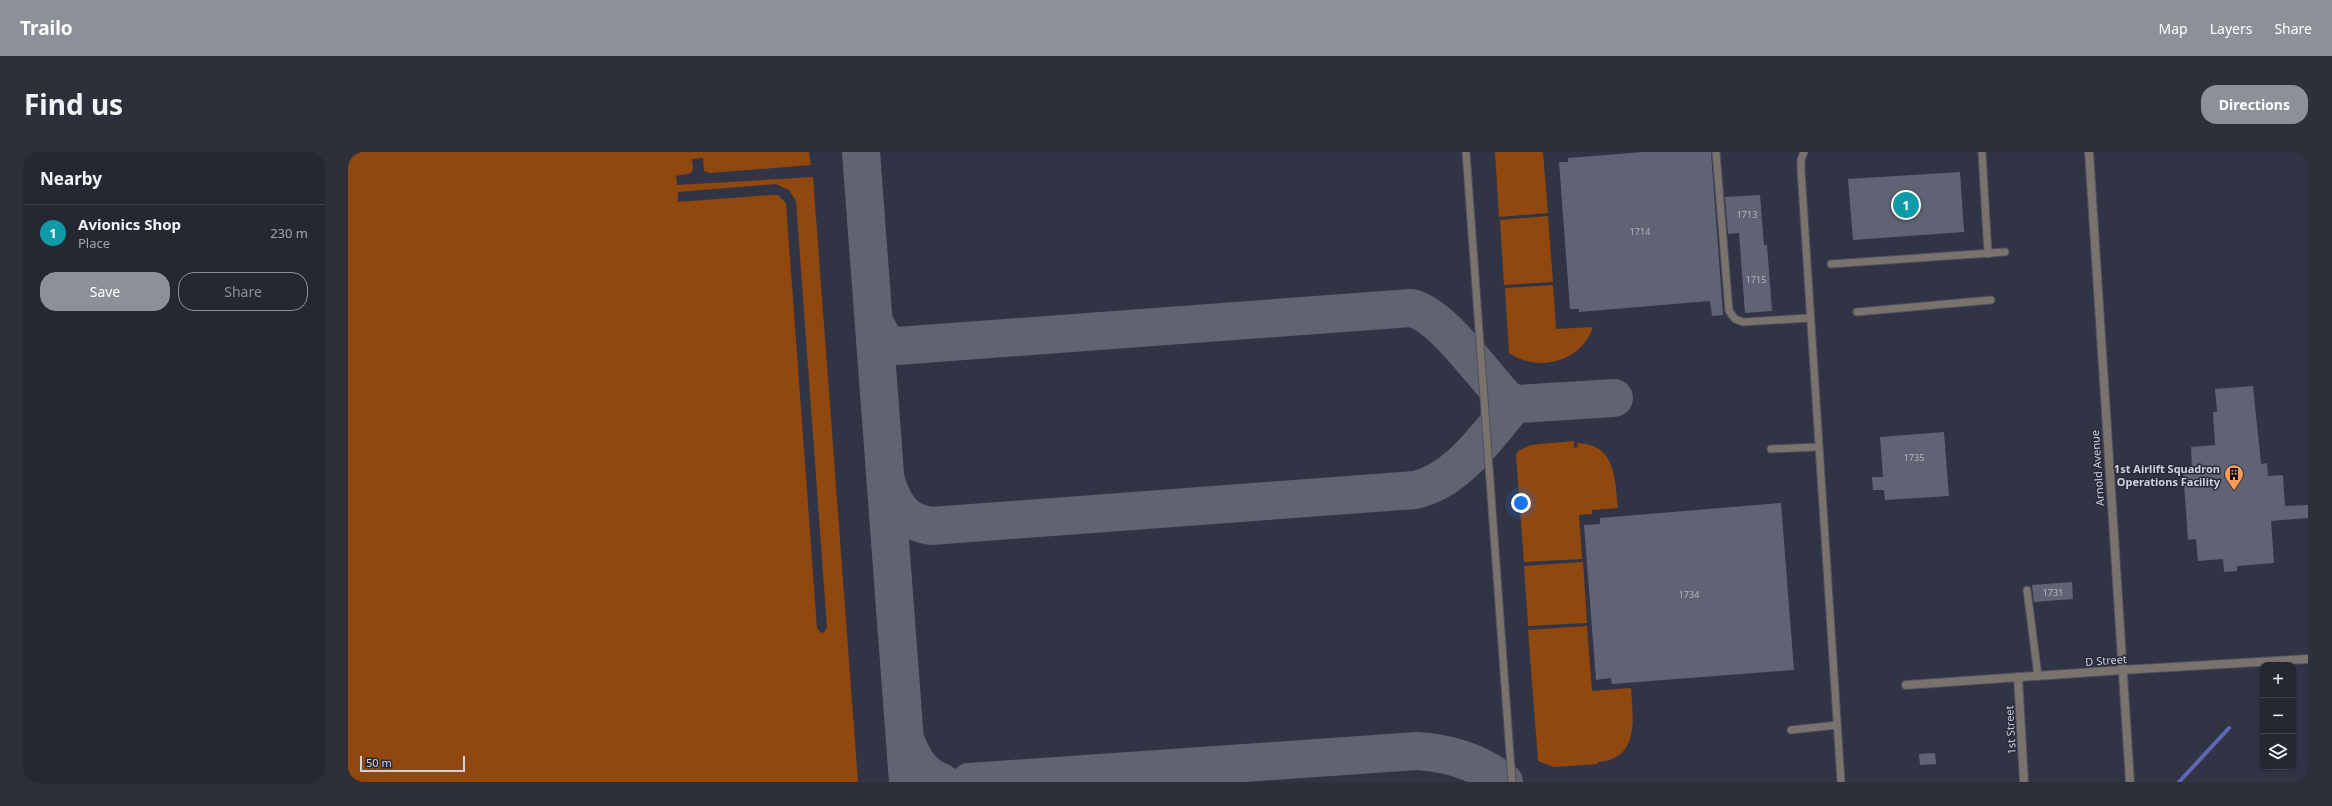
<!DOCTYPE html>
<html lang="en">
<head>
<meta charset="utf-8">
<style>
  :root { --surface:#252733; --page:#2d2f3b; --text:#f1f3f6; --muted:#a3a5ac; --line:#42444e; --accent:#8c9099 }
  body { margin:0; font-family:"Noto Sans",sans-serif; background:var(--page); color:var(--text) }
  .controls { position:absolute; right:12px; bottom:12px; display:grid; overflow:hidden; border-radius:8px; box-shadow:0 1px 3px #0004 }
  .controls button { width:36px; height:36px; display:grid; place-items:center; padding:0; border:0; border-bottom:1px solid var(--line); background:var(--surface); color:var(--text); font:20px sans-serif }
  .scale { position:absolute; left:12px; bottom:10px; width:105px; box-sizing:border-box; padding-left:4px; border:2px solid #cfd2db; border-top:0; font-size:11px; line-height:14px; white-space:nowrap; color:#cfd2db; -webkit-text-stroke:3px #282a39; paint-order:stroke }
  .you { position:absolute; left:1173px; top:351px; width:14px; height:14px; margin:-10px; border:3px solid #fff; border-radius:50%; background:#1a73e8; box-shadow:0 0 0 6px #1a73e833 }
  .badge { display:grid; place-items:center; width:26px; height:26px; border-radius:50%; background:var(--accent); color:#fff; font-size:13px; font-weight:700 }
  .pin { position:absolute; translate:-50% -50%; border:2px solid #fff; box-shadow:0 1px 4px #0006 }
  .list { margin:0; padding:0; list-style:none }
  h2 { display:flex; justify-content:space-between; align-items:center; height:52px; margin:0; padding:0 16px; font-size:17px }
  h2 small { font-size:13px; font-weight:400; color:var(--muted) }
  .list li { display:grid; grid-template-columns:26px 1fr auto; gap:12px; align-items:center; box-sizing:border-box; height:56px; padding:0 16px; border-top:1px solid var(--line) }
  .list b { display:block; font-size:15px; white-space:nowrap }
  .list p { margin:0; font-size:13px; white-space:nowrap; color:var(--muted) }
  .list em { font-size:13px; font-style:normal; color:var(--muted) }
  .actions { display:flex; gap:8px; padding:12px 16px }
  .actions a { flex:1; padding:9px 0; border:1px solid var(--accent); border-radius:16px; text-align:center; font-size:14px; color:var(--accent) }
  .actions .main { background:var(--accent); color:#fff }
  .icon { flex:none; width:22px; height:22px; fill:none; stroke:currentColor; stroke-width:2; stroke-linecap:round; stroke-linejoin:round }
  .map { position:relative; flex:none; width:1960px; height:630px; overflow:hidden; border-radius:16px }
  header { display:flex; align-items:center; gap:24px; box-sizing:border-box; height:56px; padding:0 20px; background:var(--accent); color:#fff }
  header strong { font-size:19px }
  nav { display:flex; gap:22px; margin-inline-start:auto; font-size:14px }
  .intro { display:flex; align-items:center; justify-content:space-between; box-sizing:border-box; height:96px; padding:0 24px }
  h1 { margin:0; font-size:28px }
  .button { padding:10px 18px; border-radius:16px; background:var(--accent); color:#fff; font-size:14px; font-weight:700 }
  main { display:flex; gap:24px; padding:0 24px }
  aside { flex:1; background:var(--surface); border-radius:16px; box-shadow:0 1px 3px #0004 }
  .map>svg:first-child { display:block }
  .green { fill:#90480f; fill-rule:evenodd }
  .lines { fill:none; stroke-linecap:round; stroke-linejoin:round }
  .stream { stroke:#5d67b5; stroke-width:4 }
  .taxiway { stroke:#606471; stroke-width:38 }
  .building { fill:#5f6373 }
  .service-casing { stroke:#4d505f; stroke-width:9 }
  .minor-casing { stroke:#4d505f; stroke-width:10 }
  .tertiary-casing { stroke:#4d505f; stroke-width:10 }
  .service { stroke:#79726d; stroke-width:7 }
  .minor { stroke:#79726d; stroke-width:8 }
  .tertiary { stroke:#79726d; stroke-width:8 }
  .labels { text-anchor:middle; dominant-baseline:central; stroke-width:3; stroke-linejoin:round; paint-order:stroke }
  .number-label { font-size:9px; fill:#b3b6c1 }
  .street-label { font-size:11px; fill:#cfd2db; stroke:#282a39 }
  .poi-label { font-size:11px; font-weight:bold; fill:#cfd2db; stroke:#282a39; text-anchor:end }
</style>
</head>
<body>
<header>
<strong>Trailo</strong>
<nav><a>Map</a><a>Layers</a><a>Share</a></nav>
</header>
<div class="intro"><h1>Find us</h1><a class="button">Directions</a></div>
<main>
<aside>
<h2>Nearby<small></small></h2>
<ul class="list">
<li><span class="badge" style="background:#0f9aa8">1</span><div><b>Avionics Shop</b><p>Place</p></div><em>230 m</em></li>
</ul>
<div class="actions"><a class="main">Save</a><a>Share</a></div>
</aside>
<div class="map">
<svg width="1960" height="630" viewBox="0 0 1960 630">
  <rect width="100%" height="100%" fill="#313444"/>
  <g class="green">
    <path d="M0,0H461L463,13L362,21L356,19L355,6L344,7L345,17L343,21L328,24L329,33L465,25L510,630H0ZM428,32L441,38L448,49L479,476L476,480L473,481L469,476L438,51L430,43H424L330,50V40Z"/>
    <path d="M1147,0H1195L1200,61L1151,65Z"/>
    <path d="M1200,64L1205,130L1156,133L1152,68Z"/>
    <path d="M1205,133L1208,177L1245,175C1233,210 1191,221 1161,201L1157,136Z"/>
    <path d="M1226,289V296L1230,295L1229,291C1268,292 1267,327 1270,356L1244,358V362L1231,363L1234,407L1176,410L1168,303L1170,299L1183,293Z"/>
    <path d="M1235,410L1239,471L1180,474L1176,414Z"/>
    <path d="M1239,474L1244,539L1283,536C1285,566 1292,607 1250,610V612L1206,615L1190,609L1180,478Z"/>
  </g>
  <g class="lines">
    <path class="stream" d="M1831,630L1881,576"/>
    <g class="taxiway">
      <path d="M513,0L560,630"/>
      <path d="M527,172L537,190L549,194L1063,156C1091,161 1132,218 1152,240L1160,249L1170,252L1266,246"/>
      <path d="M538,329C546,354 556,370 583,374L1067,338C1109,329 1137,286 1164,255L1170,252"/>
      <path d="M557,588C566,608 572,622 593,630"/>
      <path d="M621,630L1069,599C1101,601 1131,610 1156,630"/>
    </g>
  </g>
  <g class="building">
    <path d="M1296,0H1363L1375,163L1364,164L1362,149L1231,160V157H1222L1211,10H1220V6Z"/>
    <path d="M1612,20L1616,80L1505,88L1500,27Z"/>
    <path d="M1412,43L1416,93H1419L1424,159L1397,161L1391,81L1380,82L1377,45Z"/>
    <path d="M1905,234L1913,312L1919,311L1920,324L1935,323L1937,354L1960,353V366L1923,369L1926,411L1889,414V419L1876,420L1875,407L1850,409L1848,387L1840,388L1835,318L1844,317L1843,295L1867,293L1865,260H1869L1867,237Z"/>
    <path d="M1596,280L1601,344L1537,348L1536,338H1525L1524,325H1535L1532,285Z"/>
    <path d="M1433,351L1446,518L1264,532L1263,526L1248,528L1236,373L1252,372V366Z"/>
    <path d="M1724,430L1725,447L1686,450L1684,433Z"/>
    <path d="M1587,601L1588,612L1572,613L1571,602Z"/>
  </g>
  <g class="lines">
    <defs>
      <g id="service">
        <path d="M1118,0L1164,630"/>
        <path d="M1368,0L1381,159L1387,167L1395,170L1461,166"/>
        <path d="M1456,0L1453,8V18L1493,630"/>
        <path d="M1634,0L1640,102"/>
        <path d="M1483,112L1657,100"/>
        <path d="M1509,160L1643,148"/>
        <path d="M1423,297L1470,295"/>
        <path d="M1679,438L1690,524"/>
        <path d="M1443,578L1489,573"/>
      </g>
      <g id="minor">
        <path d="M1670,525L1676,630"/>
        <path d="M1558,533L1774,518"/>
      </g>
      <g id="tertiary">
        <path d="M1741,0L1782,630"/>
        <path d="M1774,518L1960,507"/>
      </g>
    </defs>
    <use href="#service" class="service-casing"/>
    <use href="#minor" class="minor-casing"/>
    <use href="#tertiary" class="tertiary-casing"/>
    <use href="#service" class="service"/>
    <use href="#minor" class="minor"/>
    <use href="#tertiary" class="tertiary"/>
  </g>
  <defs>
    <symbol id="building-pin" viewBox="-11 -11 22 30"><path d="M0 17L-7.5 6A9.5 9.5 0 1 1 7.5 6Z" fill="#fe9b59" stroke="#282a39"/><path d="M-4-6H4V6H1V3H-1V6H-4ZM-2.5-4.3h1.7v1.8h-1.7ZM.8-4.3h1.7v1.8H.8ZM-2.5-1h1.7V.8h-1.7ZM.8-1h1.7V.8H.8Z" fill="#111"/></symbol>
  </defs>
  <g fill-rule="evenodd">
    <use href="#building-pin" x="1875" y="311" width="22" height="30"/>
  </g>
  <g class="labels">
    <g class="number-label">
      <text x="1399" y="62">1713</text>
      <text x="1292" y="79">1714</text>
      <text x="1408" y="127">1715</text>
      <text x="1566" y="305">1735</text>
      <text x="1705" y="440">1731</text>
      <text x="1341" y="442">1734</text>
    </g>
    <g class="street-label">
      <text transform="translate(1749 316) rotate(-94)">Arnold Avenue</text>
      <text transform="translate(1758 508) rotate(-4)">D Street</text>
      <text transform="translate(1662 578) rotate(-93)">1st Street</text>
    </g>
    <g class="poi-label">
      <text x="1872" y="316">1st Airlift Squadron<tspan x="1872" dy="13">Operations Facility</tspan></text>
    </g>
  </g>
</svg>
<div class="controls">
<button>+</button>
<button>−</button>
<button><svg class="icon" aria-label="layers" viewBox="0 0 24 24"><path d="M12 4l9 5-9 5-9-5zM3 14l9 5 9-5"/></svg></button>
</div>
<div class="scale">50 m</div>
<div class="you"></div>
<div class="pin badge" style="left:1558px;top:53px;background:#0f9aa8">1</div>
</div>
</main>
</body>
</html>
